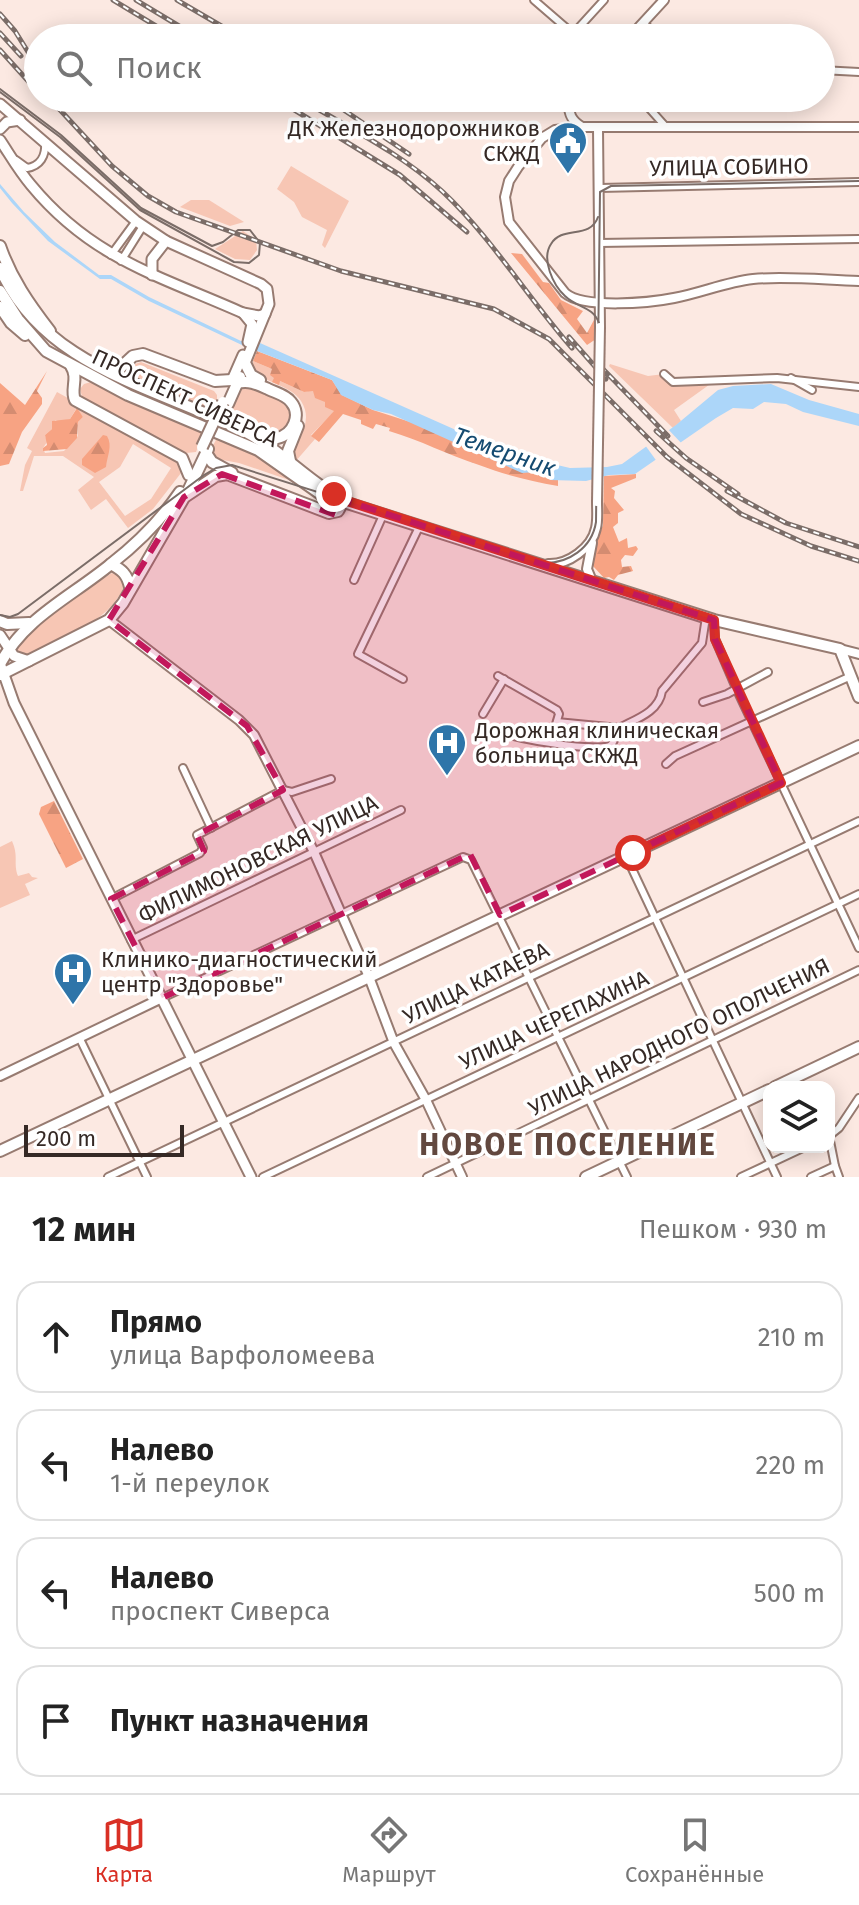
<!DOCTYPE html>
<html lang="ru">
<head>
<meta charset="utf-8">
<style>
  :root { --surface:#fff; --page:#f6f6f6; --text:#222; --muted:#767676; --line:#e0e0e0; --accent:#d93025 }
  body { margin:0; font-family:"Fira Sans",sans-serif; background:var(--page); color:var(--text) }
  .controls { position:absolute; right:24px; bottom:24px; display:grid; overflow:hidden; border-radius:16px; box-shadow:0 4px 20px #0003 }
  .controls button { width:72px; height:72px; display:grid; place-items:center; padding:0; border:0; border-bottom:2px solid var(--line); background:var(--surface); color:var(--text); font:40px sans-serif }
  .scale { position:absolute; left:24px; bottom:20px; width:160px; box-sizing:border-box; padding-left:8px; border:4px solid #352925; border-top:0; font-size:22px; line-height:28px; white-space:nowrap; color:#352925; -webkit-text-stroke:6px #fff; paint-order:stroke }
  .stop { position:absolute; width:24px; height:24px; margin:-18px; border:6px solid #d93025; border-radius:50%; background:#fff }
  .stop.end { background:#d93025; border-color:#fff; box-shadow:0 2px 8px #0008 }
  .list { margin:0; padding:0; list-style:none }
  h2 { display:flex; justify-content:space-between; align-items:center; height:104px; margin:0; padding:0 32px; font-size:34px }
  h2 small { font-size:26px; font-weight:400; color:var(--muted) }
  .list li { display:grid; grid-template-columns:52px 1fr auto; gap:24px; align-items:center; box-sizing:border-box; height:112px; margin:0 16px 16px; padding:0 16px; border:2px solid var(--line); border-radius:24px }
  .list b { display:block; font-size:30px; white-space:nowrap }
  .list p { margin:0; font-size:26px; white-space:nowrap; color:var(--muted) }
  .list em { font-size:26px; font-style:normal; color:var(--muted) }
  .icon { flex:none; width:44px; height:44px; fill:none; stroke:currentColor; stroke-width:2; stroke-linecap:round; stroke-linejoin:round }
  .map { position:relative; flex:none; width:859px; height:1177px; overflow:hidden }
  .search { position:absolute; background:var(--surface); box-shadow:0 4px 20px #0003; left:24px; right:24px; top:24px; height:88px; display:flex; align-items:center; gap:20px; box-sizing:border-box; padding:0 28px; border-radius:44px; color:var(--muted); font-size:30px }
  .sheet { height:616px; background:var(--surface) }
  nav { display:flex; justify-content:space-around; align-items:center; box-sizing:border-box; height:112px; border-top:2px solid var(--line); background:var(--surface); font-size:22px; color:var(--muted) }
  nav a { display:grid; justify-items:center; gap:4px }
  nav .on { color:var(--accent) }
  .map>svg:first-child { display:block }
  .green { fill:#f7c6b4; fill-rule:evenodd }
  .forest { fill:url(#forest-firs) }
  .water { fill:#acd6f9 }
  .pier { fill:#fce9e2 }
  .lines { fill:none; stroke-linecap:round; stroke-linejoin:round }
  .minor-casing { stroke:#977b71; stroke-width:10 }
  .tertiary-casing { stroke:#977b71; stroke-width:12 }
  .secondary-casing { stroke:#977b71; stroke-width:13 }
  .primary-casing { stroke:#977b71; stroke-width:14 }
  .minor { stroke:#fff; stroke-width:6 }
  .tertiary { stroke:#fff; stroke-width:8 }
  .secondary { stroke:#fff; stroke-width:9 }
  .primary { stroke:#fff; stroke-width:10 }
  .tram { stroke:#7b6d68; stroke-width:2 }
  .rail-casing { stroke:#7b6d68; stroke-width:5 }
  .rail { stroke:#fff; stroke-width:2; stroke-dasharray:6; stroke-linecap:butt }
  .tertiary-bridge-casing { stroke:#977b71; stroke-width:12; stroke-linecap:butt }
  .primary-bridge-casing { stroke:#977b71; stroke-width:14; stroke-linecap:butt }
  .tertiary-bridge { stroke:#fff; stroke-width:8 }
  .primary-bridge { stroke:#fff; stroke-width:10 }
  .route { stroke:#d93025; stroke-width:10 }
  .marked { fill:#c2185b; fill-opacity:0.2; stroke:#c2185b; stroke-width:6; stroke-dasharray:16 10; stroke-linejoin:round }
  .labels { text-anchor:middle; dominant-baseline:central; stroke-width:7; stroke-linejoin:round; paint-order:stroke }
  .poi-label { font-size:22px; fill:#352925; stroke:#fff; text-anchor:start }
  .street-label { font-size:22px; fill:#352925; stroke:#fff }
  .water-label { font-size:24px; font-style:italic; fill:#154b71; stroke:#fff }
  .district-label { font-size:30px; font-weight:bold; letter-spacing:2px; fill:#62483f; stroke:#fff }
</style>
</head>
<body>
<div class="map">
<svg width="859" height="1177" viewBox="0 0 859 1177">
  <defs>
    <pattern id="forest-firs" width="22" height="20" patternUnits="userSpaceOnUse" patternTransform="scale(2)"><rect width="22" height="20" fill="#f7a383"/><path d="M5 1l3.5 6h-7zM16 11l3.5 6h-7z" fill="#d48c71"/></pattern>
  </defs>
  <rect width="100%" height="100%" fill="#fce9e2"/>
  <g class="green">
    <path d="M291,166L349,201L325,248L322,245L327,230L302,217L294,202L277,189Z"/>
    <path d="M191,200H209L244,222L230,226L180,207Z"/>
    <path d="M243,231L256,240L257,250L250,260L235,259L215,249Z"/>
    <path d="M253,361L272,369L280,381L304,392L313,390L335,411L311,435L315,439L295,462C289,443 317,426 301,401C290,384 265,385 253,368Z"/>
    <path d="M141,362L214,391L217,395V403L213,412L138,378L132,369L135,364Z"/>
    <path d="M610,364L648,376L664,374L669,380L713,382L674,410L681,421L673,428L609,366Z"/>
    <path d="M91,382L203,433L196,452L186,453L83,400L80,389L84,384Z"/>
    <path d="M249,384L284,399L291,407L290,427C266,442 250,428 227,418L240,387Z"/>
    <path d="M57,392L178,459L183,467L181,473L153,509L128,528L106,499L91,510L78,490L94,477L63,456H34L23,491H20L25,465L32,451L27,448ZM76,409L83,417L78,422V436L64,451L45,453L43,448L47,442L45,435L52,429L55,420L61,422L70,419ZM133,444L171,468L151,499L125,516L99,482L120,467Z"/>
    <path d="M217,438L258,453L295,482L239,463L212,458L209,453Z"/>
    <path d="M112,573L121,577L124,587C107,624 63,637 29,654H21L17,651L18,640L72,598Z"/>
    <path d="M12,841C19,857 13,863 18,876L29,873L32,877L38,878L25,884L30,895L0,908V847Z"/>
  </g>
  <g class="forest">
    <path d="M511,253L522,254L543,282L549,283L561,300L583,311L577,319L587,333L595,318C598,325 597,329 596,339L587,345Z"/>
    <path d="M257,351L332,380L342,395L373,410L544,465L550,479L558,480V486C531,481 505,475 479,465C448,455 420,440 389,431L390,428L376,424L373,429L361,424V420L343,414L319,442L311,436L334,411L325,407V402L315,398L313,391L304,392L280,381L279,385L272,382L274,378L270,375L272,369L253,361Z"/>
    <path d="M47,371L37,391L42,398V404L22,432L9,464L0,466V383L25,405Z"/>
    <path d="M77,408L83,417L78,422L77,438L67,449L43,451V448L47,445L45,435L52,429V421L70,419Z"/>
    <path d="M103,435L107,436C113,446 107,456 106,467L95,473L82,465V459Z"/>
    <path d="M636,474V478L611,488L615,491L614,498L624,510L618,513V523L613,527L619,542L627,538L628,548L636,546L638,549L633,556L625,555L621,560L622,567L631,566L633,571L618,575L614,580L609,577L604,578L593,566L594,549L603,525L604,476Z"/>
    <path d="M54,801L83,859L66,868L39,814L41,807Z"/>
  </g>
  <path class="water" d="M0,184L24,212L55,242L99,275H111L149,297L241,341L260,343L510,454L570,468L607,467L622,464L676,425L718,390L733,386L771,384L809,400L859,414V426L803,412L786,404L764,402L753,409L733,408L716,418L635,474L609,475L586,481L550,480L544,466L540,465L535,472L522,473L391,414L373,410L341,395L332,380L244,346L149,301L111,279H100L48,241L12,203L0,188Z"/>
  <path class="pier" d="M667,428L683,445L658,463L645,445Z"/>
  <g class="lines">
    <defs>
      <g id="minor">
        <path d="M534,0L578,38"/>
        <path d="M643,23L661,38"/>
        <path d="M573,34L604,0"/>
        <path d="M821,70L859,72"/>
        <path d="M640,98L666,127"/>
        <path d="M16,160L27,168C40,166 46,156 45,143"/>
        <path d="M600,188L859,182"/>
        <path d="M599,243L859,239"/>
        <path d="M111,255L136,221"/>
        <path d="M121,261L143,226"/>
        <path d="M664,374L673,382L777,378L859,387"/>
        <path d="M791,378L812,390"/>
        <path d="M354,580L384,513"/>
        <path d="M714,620L715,639L736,688L859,948"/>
        <path d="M498,676L557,710L559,714L551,741"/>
        <path d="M403,679L358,654L420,525"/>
        <path d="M703,702L727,694L768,672"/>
        <path d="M483,714L504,679"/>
        <path d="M557,722L619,728"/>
        <path d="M502,732C513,739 602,753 611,745C614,742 617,733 619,728C636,719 659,712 662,691L702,643L706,617"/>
        <path d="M666,764L675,756L851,676"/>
        <path d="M183,768L211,828"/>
        <path d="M626,856L777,1177"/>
        <path d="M111,899L200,853L203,848L197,835L283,790L292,792L331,779"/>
        <path d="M131,940L401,810"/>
        <path d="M162,998L463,857L471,860L627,1177"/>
        <path d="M80,1039L147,1177"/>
        <path d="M829,1136L839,1128L859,1098"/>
        <path d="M829,1136L835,1166L839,1177"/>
        <path d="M108,1177L859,821"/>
        <path d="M263,1177L859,894"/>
        <path d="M427,1177L859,970"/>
        <path d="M741,1177L805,1147"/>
        <path d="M811,1177L835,1166"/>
      </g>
      <g id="tertiary">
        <path d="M629,38L664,0"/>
        <path d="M573,98L569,102C568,114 572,121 582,127H859"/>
        <path d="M582,127L555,130L542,138L518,167L509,181L505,197L509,222L565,293C584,309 649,303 674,298C701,293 726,282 753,279C788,276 824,280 859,281"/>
        <path d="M598,128L600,327"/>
        <path d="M548,564C568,565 592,548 596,528C598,520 597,511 597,502"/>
        <path d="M592,581L587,569L592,543"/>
        <path d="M109,620L239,720L254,735L314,852L369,977L394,1043L426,1100L462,1177"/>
        <path d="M840,649L859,654"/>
        <path d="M0,1076L162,998"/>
      </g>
      <g id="secondary">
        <path d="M0,104L136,221L166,241L261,284L267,289L269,304L245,363"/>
        <path d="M0,129L7,122L20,120"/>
        <path d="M0,140C10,155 19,171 31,185C92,259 160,276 243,313L259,316L265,314"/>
        <path d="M152,275V259L166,241"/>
        <path d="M243,313L252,324L248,342"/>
        <path d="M232,380L243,355"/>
        <path d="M0,635L14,656L29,661"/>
        <path d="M1,666L14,703L251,1177"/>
      </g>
      <g id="primary">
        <path d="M0,246C11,278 29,304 50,331"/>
        <path d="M0,268C44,368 157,387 246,432C275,447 298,471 325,489"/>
        <path d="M0,291L18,319L46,351L128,395L258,450L322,495L714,620L840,649L859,697"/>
        <path d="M0,307L11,323L25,335"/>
        <path d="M245,363L251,375L260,380"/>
        <path d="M71,366C79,378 70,389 75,400L182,458L189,475"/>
        <path d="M109,370L119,369L133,356L143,354L215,381L232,380"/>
        <path d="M237,383C249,380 257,384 268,389C276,393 286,395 291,402C302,415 293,435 277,438C270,439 264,436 257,435"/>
        <path d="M228,404L240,377"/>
        <path d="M206,453L212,462L232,473"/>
        <path d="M290,461L288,451L298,426"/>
        <path d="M186,496L216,476L227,474L329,513L338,511L344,500"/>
        <path d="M111,564C122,570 127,574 130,587"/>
        <path d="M0,621L7,624L29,623"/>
        <path d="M0,664C25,617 71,597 111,564C138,543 161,520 180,492"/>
        <path d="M0,675L109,620L123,603L189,489L208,449"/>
        <path d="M775,1087L859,1047"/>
        <path d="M0,1151L859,746"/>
        <path d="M586,1177L769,1090"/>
      </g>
    </defs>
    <use href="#minor" class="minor-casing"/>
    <use href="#tertiary" class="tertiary-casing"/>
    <use href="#secondary" class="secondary-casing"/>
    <use href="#primary" class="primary-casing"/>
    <use href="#minor" class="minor"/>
    <use href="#tertiary" class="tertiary"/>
    <use href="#secondary" class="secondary"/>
    <use href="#primary" class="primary"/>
    <g class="tram">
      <path d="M0,89L61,135L141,208L212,246L223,242L238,230H250L260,243L259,255L249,263L234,262L140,210L60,137L0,92"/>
      <path d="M598,217C590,240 562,225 551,244C541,259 553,285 565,296C577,308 593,306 599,323"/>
      <path d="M0,615L10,617L18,614L204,475L216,468L232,465L543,563C568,564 592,548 596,522L600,192L611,186L859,181"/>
    </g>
    <defs>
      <g id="rail">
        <path d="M113,0L176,38"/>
        <path d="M136,0L199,38"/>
        <path d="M177,0L242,38"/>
        <path d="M0,14L15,31L38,68"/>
        <path d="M0,33L21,56"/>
        <path d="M0,50L38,92"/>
        <path d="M49,98L112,166L148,196L176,212L341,271L494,309L549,339L667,457L741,514L811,546L859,561"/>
        <path d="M275,98L400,175L467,232"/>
        <path d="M299,98C347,127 401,153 443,192C492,238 528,298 572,348"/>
        <path d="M326,98L409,154"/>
        <path d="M569,337L606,379"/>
        <path d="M601,367L668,436"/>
        <path d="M656,431L686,458L738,494"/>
        <path d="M727,491L786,523L859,547"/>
      </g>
    </defs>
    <use href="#rail" class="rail-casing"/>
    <use href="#rail" class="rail"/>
    <defs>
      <path id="tertiary-bridge" d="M597,502L600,327"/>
      <path id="primary-bridge" d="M202,447L223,402"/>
    </defs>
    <use href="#tertiary-bridge" class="tertiary-bridge-casing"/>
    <use href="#primary-bridge" class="primary-bridge-casing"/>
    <use href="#tertiary-bridge" class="tertiary-bridge"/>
    <use href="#primary-bridge" class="primary-bridge"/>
  </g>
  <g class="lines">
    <path class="route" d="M334,494L344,500L714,620L715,639L781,783L633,853"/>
  </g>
  <path class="marked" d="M222,474L336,515L344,500L350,502L714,620L715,639L781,783L500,915L470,854L162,998L111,899L204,851L197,835L283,790L247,726L109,620L184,497Z"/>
  <defs>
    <symbol id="civic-pin" viewBox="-11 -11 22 30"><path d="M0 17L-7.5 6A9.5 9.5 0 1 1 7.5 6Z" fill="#2e75a9" stroke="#fff"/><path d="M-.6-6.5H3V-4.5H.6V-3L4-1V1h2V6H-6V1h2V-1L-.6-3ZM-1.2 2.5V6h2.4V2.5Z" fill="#fff"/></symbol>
    <symbol id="hospital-pin" viewBox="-11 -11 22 30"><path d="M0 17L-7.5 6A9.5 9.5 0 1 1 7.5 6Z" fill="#2e75a9" stroke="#fff"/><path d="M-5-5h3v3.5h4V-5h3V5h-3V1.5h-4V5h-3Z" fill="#fff"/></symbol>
  </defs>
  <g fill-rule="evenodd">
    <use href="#civic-pin" x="546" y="119" width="44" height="60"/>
    <use href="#hospital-pin" x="425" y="721" width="44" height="60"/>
    <use href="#hospital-pin" x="51" y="950" width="44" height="60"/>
  </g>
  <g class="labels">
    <g class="poi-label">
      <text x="540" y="128" text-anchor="end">ДК Железнодорожников<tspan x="540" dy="25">СКЖД</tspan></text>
      <text x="475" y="730">Дорожная клиническая<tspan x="475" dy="25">больница СКЖД</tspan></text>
      <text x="101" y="959">Клинико-диагностический<tspan x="101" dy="25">центр "Здоровье"</tspan></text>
    </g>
    <g class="street-label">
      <text transform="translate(729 167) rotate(-1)">УЛИЦА СОБИНО</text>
      <text transform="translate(185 398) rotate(25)">ПРОСПЕКТ СИВЕРСА</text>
      <text transform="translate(258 859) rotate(-26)">ФИЛИМОНОВСКАЯ УЛИЦА</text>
      <text transform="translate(476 983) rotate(-26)">УЛИЦА КАТАЕВА</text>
      <text transform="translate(554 1020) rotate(-25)">УЛИЦА ЧЕРЕПАХИНА</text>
      <text transform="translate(679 1037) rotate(-26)">УЛИЦА НАРОДНОГО ОПОЛЧЕНИЯ</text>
    </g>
    <g class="water-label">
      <text transform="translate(505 452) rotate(19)">Темерник</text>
    </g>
    <g class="district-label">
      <text x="568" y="1145">НОВОЕ ПОСЕЛЕНИЕ</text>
    </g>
  </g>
</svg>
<div class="controls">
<button><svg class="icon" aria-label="layers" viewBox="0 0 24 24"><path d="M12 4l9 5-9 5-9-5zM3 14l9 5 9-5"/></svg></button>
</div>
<div class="scale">200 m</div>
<div class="stop" style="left:633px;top:853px"></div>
<div class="stop end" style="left:334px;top:494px"></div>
<div class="search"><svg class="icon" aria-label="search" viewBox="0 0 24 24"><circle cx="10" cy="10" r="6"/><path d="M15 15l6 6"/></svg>Поиск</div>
</div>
<section class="sheet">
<h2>12 мин<small>Пешком · 930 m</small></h2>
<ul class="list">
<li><svg class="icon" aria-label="ahead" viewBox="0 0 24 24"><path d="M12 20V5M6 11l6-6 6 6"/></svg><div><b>Прямо</b><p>улица Варфоломеева</p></div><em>210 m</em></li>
<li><svg class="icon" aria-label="left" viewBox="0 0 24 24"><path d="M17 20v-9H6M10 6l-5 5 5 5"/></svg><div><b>Налево</b><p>1-й переулок</p></div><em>220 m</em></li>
<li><svg class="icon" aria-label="left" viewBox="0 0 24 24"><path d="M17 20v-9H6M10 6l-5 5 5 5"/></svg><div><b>Налево</b><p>проспект Сиверса</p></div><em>500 m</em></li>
<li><svg class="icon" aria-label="arrive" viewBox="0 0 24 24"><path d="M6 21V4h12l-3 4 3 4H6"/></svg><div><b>Пункт назначения</b></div></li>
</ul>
</section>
<nav>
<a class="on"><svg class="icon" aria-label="map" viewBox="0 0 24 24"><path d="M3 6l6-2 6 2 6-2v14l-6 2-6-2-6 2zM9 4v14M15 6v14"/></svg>Карта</a>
<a><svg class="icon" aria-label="directions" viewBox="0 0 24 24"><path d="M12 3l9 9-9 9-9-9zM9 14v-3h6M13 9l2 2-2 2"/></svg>Маршрут</a>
<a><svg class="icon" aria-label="saved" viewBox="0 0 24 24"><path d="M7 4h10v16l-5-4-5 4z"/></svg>Сохранённые</a>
</nav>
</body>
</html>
